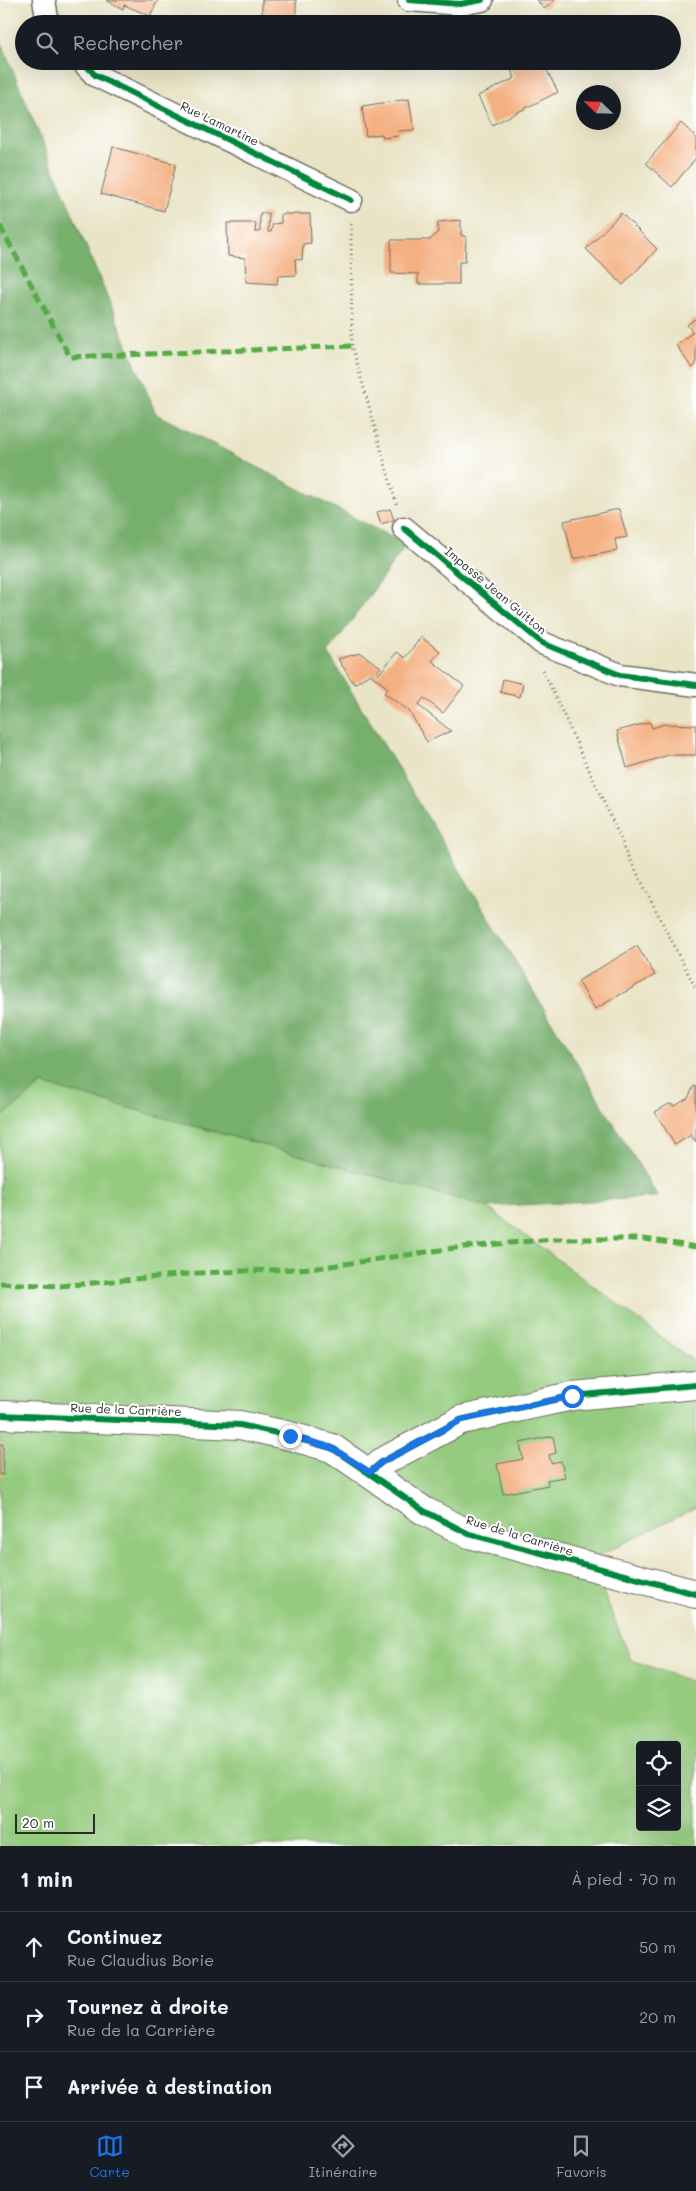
<!DOCTYPE html>
<html lang="fr">
<head>
<meta charset="utf-8">
<style>
  :root { --surface:#171b24; --page:#20242c; --text:#f1f3f6; --muted:#9ea1a6; --line:#363941; --accent:#1a73e8 }
  body { margin:0; font-family:Mali,sans-serif; background:var(--page); color:var(--text) }
  .controls { position:absolute; right:15px; bottom:15px; display:grid; overflow:hidden; border-radius:5px; box-shadow:0 5px 20px #0002 }
  .controls button { width:45px; height:45px; display:grid; place-items:center; padding:0; border:0; border-bottom:1px solid var(--line); background:var(--surface); color:var(--text); font:25px sans-serif }
  .compass { position:absolute; left:576px; top:85px; width:45px; height:45px; border-radius:50%; background:var(--surface); box-shadow:0 5px 20px #0002; rotate:293deg }
  .scale { position:absolute; left:15px; bottom:12px; width:80px; box-sizing:border-box; padding-left:5px; border:2px solid #2b2b2b; border-top:0; font-size:14px; line-height:18px; white-space:nowrap; color:#2b2b2b; -webkit-text-stroke:4px #fff; paint-order:stroke }
  .stop { position:absolute; width:15px; height:15px; margin:-11px; border:4px solid #1a73e8; border-radius:50%; background:#fff }
  .stop.end { background:#1a73e8; border-color:#fff; box-shadow:0 1px 5px #0008 }
  .list { margin:0; padding:0; list-style:none }
  h2 { display:flex; justify-content:space-between; align-items:center; height:65px; margin:0; padding:0 20px; font-size:21px }
  h2 small { font-size:16px; font-weight:400; color:var(--muted) }
  .list li { display:grid; grid-template-columns:32px 1fr auto; gap:15px; align-items:center; box-sizing:border-box; height:70px; padding:0 20px; border-top:1px solid var(--line) }
  .list b { display:block; font-size:19px; white-space:nowrap }
  .list p { margin:0; font-size:16px; white-space:nowrap; color:var(--muted) }
  .list em { font-size:16px; font-style:normal; color:var(--muted) }
  .icon { flex:none; width:28px; height:28px; fill:none; stroke:currentColor; stroke-width:2; stroke-linecap:round; stroke-linejoin:round }
  .map { position:relative; flex:none; width:696px; height:1846px; overflow:hidden }
  .search { position:absolute; background:var(--surface); box-shadow:0 5px 20px #0002; left:15px; right:15px; top:15px; height:55px; display:flex; align-items:center; gap:12px; box-sizing:border-box; padding:0 18px; border-radius:28px; color:var(--muted); font-size:19px }
  .sheet { height:275px; background:var(--surface) }
  nav { display:flex; justify-content:space-around; align-items:center; box-sizing:border-box; height:70px; border-top:1px solid var(--line); background:var(--surface); font-size:14px; color:var(--muted) }
  nav a { display:grid; justify-items:center; gap:2px }
  nav .on { color:var(--accent) }
  .map>svg:first-child { display:block }
  .green { fill:#94cb7e; stroke:#607b54; fill-rule:evenodd }
  .forest { fill:#77af6d; stroke:#516d4c }
  .building { fill:#f4b081 }
  .lines { fill:none; stroke-linecap:round; stroke-linejoin:round }
  .minor-casing { stroke:#6e6c61; stroke-width:25 }
  .tertiary-casing { stroke:#6e6c61; stroke-width:30 }
  .path { stroke:#6e6c61; stroke-width:3; stroke-dasharray:1 4; stroke-linecap:butt }
  .minor { stroke:#fff; stroke-width:22 }
  .tertiary { stroke:#fff; stroke-width:28 }
  .quiet { stroke:#54ab44; stroke-width:5; stroke-dasharray:10 5; stroke-linecap:butt }
  .cycleway-casing { stroke:#fff; stroke-width:9 }
  .cycleway { stroke:#00873e; stroke-width:6 }
  .route { stroke:#1a73e8; stroke-width:6 }
  .labels { text-anchor:middle; dominant-baseline:central; stroke-width:4; stroke-linejoin:round; paint-order:stroke }
  .street-label { font-size:12px; fill:#2b2b2b; stroke:#fff }
</style>
</head>
<body>
<div class="map">
<svg width="696" height="1846" viewBox="0 0 696 1846">
  <rect width="100%" height="100%" fill="#fff"/>
  <filter id="ink" filterUnits="userSpaceOnUse"><feTurbulence type="fractalNoise" baseFrequency=".02" numOctaves="2"/><feDisplacementMap in="SourceGraphic" scale="10" xChannelSelector="R" yChannelSelector="G"/><feConvolveMatrix kernelMatrix="1 2 1 2 8 2 1 2 1" color-interpolation-filters="sRGB"/></filter>
  <filter id="wash" filterUnits="userSpaceOnUse"><feTurbulence type="fractalNoise" baseFrequency=".0096" numOctaves="4" result="noise"/><feDisplacementMap in="SourceGraphic" scale="20" xChannelSelector="R" yChannelSelector="G"/><feGaussianBlur stdDeviation="1.12" result="paint"/><feColorMatrix in="noise" values="0 0 0 0 0 0 0 0 0 0 0 0 0 0 0 0 0 1.4 0 .05"/><feComposite in="paint" operator="in"/></filter>
  <g filter="url(#wash)">
    <rect width="100%" height="100%" fill="#e9e4c6"/>
    <path class="green" d="M42,1084L487,1207L696,1363V1507L590,1560L631,1660L696,1683V1846H0V1119ZM640,1745H677V1827H640Z"/>
    <path class="forest" d="M0,40L156,414L406,545L328,653L658,1197L487,1207L42,1084L0,1119Z"/>
    <g id="blocks">
      <g class="building">
        <path d="M106,0H158L150,16L124,5L123,9Z"/>
        <rect x="262" y="0" width="34" height="24"/>
        <path d="M537,0H555L544,9Z"/>
        <path d="M507,61H542L558,92L492,125L478,96L515,78Z"/>
        <path d="M409,99L414,130L398,131L399,136L383,138L382,134L366,136L362,106Z"/>
        <path d="M681,123L696,137V158L672,187L646,163Z"/>
        <path d="M113,147L176,164L164,211L101,194Z"/>
        <path d="M260,213H269L268,232H271L273,224L281,223V214H310L311,243L303,244L302,260L295,259L296,275L278,276L277,284L246,282L245,258L228,256L227,223H256L255,232H260Z"/>
        <path d="M621,213L657,249L623,285L586,249Z"/>
        <path d="M461,220V235L466,237L465,262H459V284H418V274L391,273V240H430L438,232V222Z"/>
        <path d="M696,318V365L692,368L676,345L693,332L687,325Z"/>
        <path d="M390,509L394,520L381,524L377,512Z"/>
        <path d="M619,509L627,537L615,539L617,551L573,559L564,521Z"/>
        <path d="M421,637L440,651L432,661L464,686L443,713L424,698L418,705L451,731L427,742L409,711L384,693L388,688L370,674L354,684L338,659L360,653L381,667L376,674L378,675L397,652L405,658Z"/>
        <path d="M503,679L523,684L520,697L500,692Z"/>
        <path d="M650,722L652,728L665,724L696,725V755H669L627,768L617,731Z"/>
        <path d="M637,946L655,975L595,1009L578,981Z"/>
        <path d="M694,1086L696,1087V1142L691,1135L675,1145L655,1112L669,1104L675,1106L688,1098Z"/>
        <path d="M553,1436L556,1453L549,1455L551,1463L561,1461L565,1477L547,1480L548,1485L503,1494L497,1464L523,1459L520,1443Z"/>
        <rect x="0" y="1444" width="3" height="31"/>
      </g>
    </g>
  </g>
  <g filter="url(#ink)">
    <use href="#blocks" fill-opacity="0" stroke="#6e6c61" stroke-width="1"/>
    <g class="lines">
      <defs>
        <g id="minor">
          <path d="M44,0L48,24"/>
          <path d="M409,0L460,4L482,0"/>
          <path d="M82,61L95,75L351,200"/>
          <path d="M404,528L542,643L620,675L696,685"/>
        </g>
        <g id="tertiary">
          <path d="M0,1415L240,1425L290,1436L332,1448L424,1511L469,1534L696,1594"/>
          <path d="M370,1472L382,1462L461,1420L572,1396L696,1385"/>
        </g>
      </defs>
      <use href="#minor" class="minor-casing"/>
      <use href="#tertiary" class="tertiary-casing"/>
      <g class="path">
        <path d="M351,224L352,346L397,506"/>
        <path d="M543,670L630,859L696,989"/>
      </g>
      <use href="#minor" class="minor"/>
      <use href="#tertiary" class="tertiary"/>
      <g class="quiet">
        <path d="M0,226L70,357L352,346"/>
        <path d="M0,1283L60,1286L199,1273L317,1268L454,1248L554,1239H644L696,1247"/>
      </g>
      <defs>
        <g id="cycleway">
          <path d="M409,0L460,4L482,0"/>
          <path d="M82,61L95,75L351,200"/>
          <path d="M404,528L542,643L620,675L696,685"/>
          <path d="M0,1415L240,1425L290,1436L332,1448L424,1511L469,1534L696,1594"/>
          <path d="M370,1472L382,1462L461,1420L572,1396L696,1385"/>
        </g>
      </defs>
      <use href="#cycleway" class="cycleway-casing"/>
      <use href="#cycleway" class="cycleway"/>
    </g>
  </g>
  <g class="lines" filter="url(#ink)">
    <path class="route" d="M290,1436L332,1448L370,1472L382,1462L461,1420L572,1396"/>
  </g>
  <g class="labels">
    <g class="street-label">
      <text transform="translate(220 123) rotate(26)">Rue Lamartine</text>
      <text transform="translate(496 590) rotate(40)">Impasse Jean Guitton</text>
      <text transform="translate(126 1409) rotate(2)">Rue de la Carrière</text>
      <text transform="translate(520 1535) rotate(17)">Rue de la Carrière</text>
    </g>
  </g>
</svg>
<div class="controls">
<button><svg class="icon" aria-label="locate" viewBox="0 0 24 24"><circle cx="12" cy="12" r="6"/><path d="M12 2v4M12 18v4M2 12h4M18 12h4"/></svg></button>
<button><svg class="icon" aria-label="layers" viewBox="0 0 24 24"><path d="M12 4l9 5-9 5-9-5zM3 14l9 5 9-5"/></svg></button>
</div>
<svg class="compass" viewBox="-18 -18 36 36"><path d="M0-13l5 13h-10z" fill="#e53935"/><path d="M0 13l5-13h-10z" fill="#9ea1a6"/></svg>
<div class="scale">20 m</div>
<div class="stop" style="left:572px;top:1396px"></div>
<div class="stop end" style="left:290px;top:1436px"></div>
<div class="search"><svg class="icon" aria-label="search" viewBox="0 0 24 24"><circle cx="10" cy="10" r="6"/><path d="M15 15l6 6"/></svg>Rechercher</div>
</div>
<section class="sheet">
<h2>1 min<small>À pied · 70 m</small></h2>
<ul class="list">
<li><svg class="icon" aria-label="ahead" viewBox="0 0 24 24"><path d="M12 20V5M6 11l6-6 6 6"/></svg><div><b>Continuez</b><p>Rue Claudius Borie</p></div><em>50 m</em></li>
<li><svg class="icon" aria-label="right" viewBox="0 0 24 24"><path d="M7 20v-9h11M14 6l5 5-5 5"/></svg><div><b>Tournez à droite</b><p>Rue de la Carrière</p></div><em>20 m</em></li>
<li><svg class="icon" aria-label="arrive" viewBox="0 0 24 24"><path d="M6 21V4h12l-3 4 3 4H6"/></svg><div><b>Arrivée à destination</b></div></li>
</ul>
</section>
<nav>
<a class="on"><svg class="icon" aria-label="map" viewBox="0 0 24 24"><path d="M3 6l6-2 6 2 6-2v14l-6 2-6-2-6 2zM9 4v14M15 6v14"/></svg>Carte</a>
<a><svg class="icon" aria-label="directions" viewBox="0 0 24 24"><path d="M12 3l9 9-9 9-9-9zM9 14v-3h6M13 9l2 2-2 2"/></svg>Itinéraire</a>
<a><svg class="icon" aria-label="saved" viewBox="0 0 24 24"><path d="M7 4h10v16l-5-4-5 4z"/></svg>Favoris</a>
</nav>
</body>
</html>
